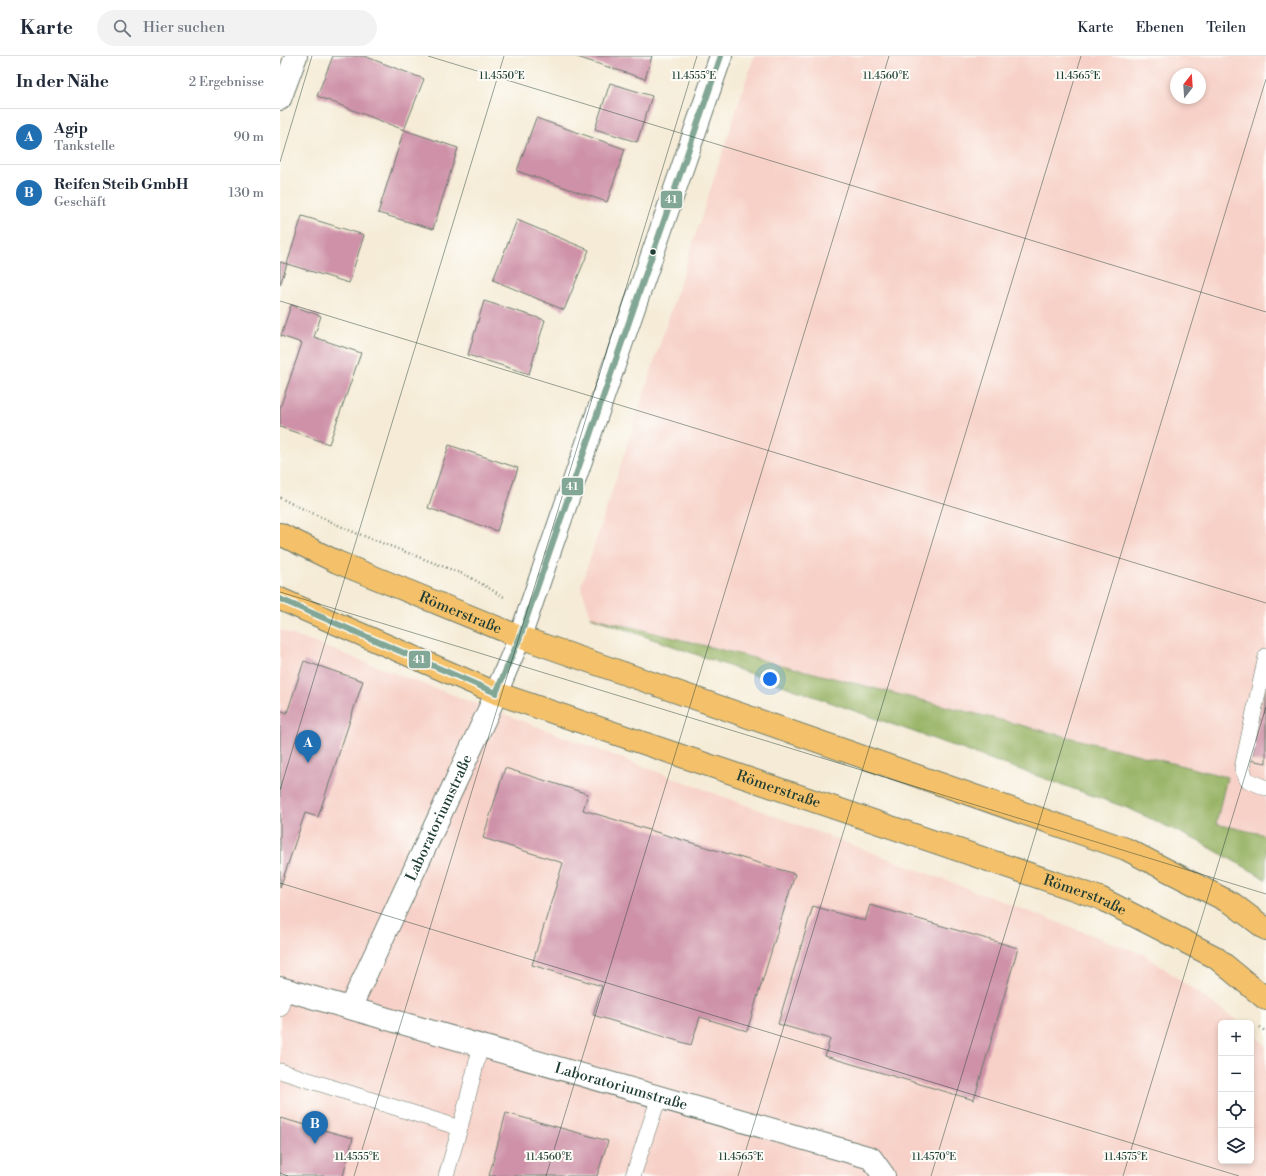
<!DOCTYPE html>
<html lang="de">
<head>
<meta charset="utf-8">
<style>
  :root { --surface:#fff; --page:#f2f2f3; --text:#1f2937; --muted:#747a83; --line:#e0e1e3; --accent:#1f6fb2 }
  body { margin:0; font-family:"Libre Bodoni",serif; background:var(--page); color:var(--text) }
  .controls { position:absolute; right:12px; bottom:12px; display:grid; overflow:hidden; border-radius:6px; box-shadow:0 2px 6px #0003 }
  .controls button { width:36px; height:36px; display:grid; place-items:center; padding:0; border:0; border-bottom:1px solid var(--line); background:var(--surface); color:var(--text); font:20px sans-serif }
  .compass { position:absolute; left:890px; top:12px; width:36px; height:36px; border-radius:50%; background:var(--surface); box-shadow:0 2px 6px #0003; rotate:17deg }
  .you { position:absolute; left:490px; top:623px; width:14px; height:14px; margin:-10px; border:3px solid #fff; border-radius:50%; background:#1a73e8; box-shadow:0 0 0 6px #1a73e833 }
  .badge { display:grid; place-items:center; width:26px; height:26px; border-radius:50%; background:var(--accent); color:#fff; font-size:13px; font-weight:700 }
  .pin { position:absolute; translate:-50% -33px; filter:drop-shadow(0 1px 2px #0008) }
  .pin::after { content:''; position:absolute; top:21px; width:14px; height:12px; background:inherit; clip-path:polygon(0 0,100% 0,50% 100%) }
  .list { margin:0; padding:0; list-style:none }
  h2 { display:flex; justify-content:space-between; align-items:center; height:52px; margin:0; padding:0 16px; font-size:17px }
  h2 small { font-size:13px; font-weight:400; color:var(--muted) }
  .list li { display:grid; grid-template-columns:26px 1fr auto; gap:12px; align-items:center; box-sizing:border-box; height:56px; padding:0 16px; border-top:1px solid var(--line) }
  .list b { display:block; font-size:15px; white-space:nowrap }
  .list p { margin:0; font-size:13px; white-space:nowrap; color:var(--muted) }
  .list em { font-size:13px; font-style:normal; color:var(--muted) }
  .icon { flex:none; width:22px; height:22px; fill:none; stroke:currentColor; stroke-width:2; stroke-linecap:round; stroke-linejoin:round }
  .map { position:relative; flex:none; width:986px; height:1120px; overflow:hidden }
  header { display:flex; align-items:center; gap:24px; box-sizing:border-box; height:56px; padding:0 20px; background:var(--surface); border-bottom:1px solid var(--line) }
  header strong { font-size:19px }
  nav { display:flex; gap:22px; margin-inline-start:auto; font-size:14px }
  .search { width:280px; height:36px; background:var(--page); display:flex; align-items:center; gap:10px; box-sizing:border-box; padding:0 14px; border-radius:22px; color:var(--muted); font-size:15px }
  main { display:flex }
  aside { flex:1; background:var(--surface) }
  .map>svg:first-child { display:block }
  .built { fill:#f7d1c8; fill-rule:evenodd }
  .forest { fill:#96b264; stroke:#5a784c }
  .building { fill:#ce91a7 }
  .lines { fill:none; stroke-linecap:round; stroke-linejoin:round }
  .lane-casing { stroke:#6a7a6d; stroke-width:16 }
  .street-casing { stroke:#6a7a6d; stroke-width:24 }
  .primary-casing { stroke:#6a7a6d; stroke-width:24 }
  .path { stroke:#6a7a6d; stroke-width:2.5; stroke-dasharray:1 3; stroke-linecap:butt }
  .lane { stroke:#fff; stroke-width:15 }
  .street { stroke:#fff; stroke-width:22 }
  .primary { stroke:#f4c16a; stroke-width:22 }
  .bus-1-casing { stroke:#fdfcf7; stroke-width:9 }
  .bus-1 { stroke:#82a796; stroke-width:6 }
  .ticks { fill:none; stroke:#1f3d34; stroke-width:1; stroke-opacity:0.45 }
  .bus-dot { fill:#1f3d34; stroke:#fdfcf7; stroke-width:1.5 }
  .labels { text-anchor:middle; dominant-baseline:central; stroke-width:4; stroke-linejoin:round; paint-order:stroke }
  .street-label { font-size:15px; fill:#1f3d34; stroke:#fdfcf7 }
  .ticks-label { font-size:10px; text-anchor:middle; fill:#1f3d34; stroke:#fdfcf7; stroke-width:4; stroke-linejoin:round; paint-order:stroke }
  .line-badge { stroke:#fdfcf7; stroke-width:1.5 }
  .badge-label { font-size:11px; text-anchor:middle; font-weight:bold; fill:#fff }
</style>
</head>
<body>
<header>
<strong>Karte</strong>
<div class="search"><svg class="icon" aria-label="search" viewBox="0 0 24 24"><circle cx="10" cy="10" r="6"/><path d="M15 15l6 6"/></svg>Hier suchen</div>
<nav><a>Karte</a><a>Ebenen</a><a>Teilen</a></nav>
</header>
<main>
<aside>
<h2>In der Nähe<small>2 Ergebnisse</small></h2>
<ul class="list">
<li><span class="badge">A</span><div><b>Agip</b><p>Tankstelle</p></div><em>90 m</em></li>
<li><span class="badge">B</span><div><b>Reifen Steib GmbH</b><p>Geschäft</p></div><em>130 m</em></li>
</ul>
</aside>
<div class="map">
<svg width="986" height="1120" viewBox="0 0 986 1120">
  <rect width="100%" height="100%" fill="#fdfcf7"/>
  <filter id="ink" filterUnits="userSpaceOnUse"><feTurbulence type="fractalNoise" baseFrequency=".025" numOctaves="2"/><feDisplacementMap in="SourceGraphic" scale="8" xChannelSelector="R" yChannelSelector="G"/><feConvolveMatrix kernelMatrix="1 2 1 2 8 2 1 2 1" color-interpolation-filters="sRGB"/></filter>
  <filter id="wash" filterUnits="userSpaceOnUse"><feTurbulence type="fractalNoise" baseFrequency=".012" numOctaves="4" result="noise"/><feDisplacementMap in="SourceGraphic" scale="16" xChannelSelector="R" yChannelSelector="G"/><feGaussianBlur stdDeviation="0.9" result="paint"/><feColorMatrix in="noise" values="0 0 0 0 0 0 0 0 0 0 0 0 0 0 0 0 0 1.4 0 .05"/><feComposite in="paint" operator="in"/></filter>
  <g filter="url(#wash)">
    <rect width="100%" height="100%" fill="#f5ebd6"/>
    <g class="built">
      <path d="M474,0H986V824L979,819L918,785L850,753L311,561L301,530ZM896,18H920V42H896Z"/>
      <path d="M0,574L865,899L960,967H941V1105H971V975L986,991V1120H0Z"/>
    </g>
    <path class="forest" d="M311,561L947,721L936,768L986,779V824L979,819L918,785L850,753Z"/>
    <g id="blocks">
      <g class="building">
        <path d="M53,0H84L144,23L124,74L37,40Z"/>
        <path d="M294,0H372L365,23Z"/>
        <path d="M330,27L372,40L357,86L315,73Z"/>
        <path d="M256,62L345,93L327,146L237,115Z"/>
        <path d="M124,74L178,92L153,173L98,157Z"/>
        <path d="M22,160L84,179L69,227L7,208Z"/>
        <path d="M237,164L309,194L284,254L213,224Z"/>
        <path d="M0,206L7,208L0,229Z"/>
        <path d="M204,245L265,264L249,318L188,299Z"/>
        <path d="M11,249L41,260L34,281L81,297L49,388L0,371V352L22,287L1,280Z"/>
        <path d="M169,389L238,412L217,475L148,452Z"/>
        <path d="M24,605L83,625L38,761L25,757L0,832V654L7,657Z"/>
        <path d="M986,633V707L970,704Z"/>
        <path d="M225,712L308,738L303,754L515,818L467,975L420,961L411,989L313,959L322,930L252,909L283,807L203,782Z"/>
        <path d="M590,849L738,892L694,1044L545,1000L550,983L498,968L533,850L585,865Z"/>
        <path d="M226,1057L328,1085L317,1120H209Z"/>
        <path d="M0,1062L73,1082L63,1120H0Z"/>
      </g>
    </g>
  </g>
  <g filter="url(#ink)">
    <use href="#blocks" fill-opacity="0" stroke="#6a7a6d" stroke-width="1"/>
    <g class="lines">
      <defs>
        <g id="lane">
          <path d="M986,600L962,712L967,724L986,732"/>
          <path d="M0,953L6,933"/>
          <path d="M0,1015L180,1072"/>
          <path d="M166,1120L180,1072L201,989"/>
          <path d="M353,1120L379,1041"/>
        </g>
        <g id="street">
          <path d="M0,43L16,0"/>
          <path id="s1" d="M0,932L591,1102L604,1120"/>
          <path id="s2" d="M70,952L208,656L240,581L441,0"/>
        </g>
        <g id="primary">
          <path id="s3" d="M0,478L57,506L240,581L846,793L953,848L986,873"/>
          <path id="s4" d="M0,543L216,637L820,842L935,901L986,943"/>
        </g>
      </defs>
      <use href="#lane" class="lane-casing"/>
      <use href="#street" class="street-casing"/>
      <use href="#primary" class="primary-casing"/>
      <g class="path">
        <path d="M0,442L71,475L188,520L224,541"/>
        <path d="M980,971L986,976"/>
      </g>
      <use href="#lane" class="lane"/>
      <use href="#street" class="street"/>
      <use href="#primary" class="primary"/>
      <defs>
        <path id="bus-1" d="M0,543L216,637L240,581L441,0"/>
      </defs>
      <use href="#bus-1" class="bus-1-casing"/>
      <use href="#bus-1" class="bus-1"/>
    </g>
  </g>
  <path class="ticks" d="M148,0L986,256M0,106L32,0M0,245L986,547M0,536L986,838M0,734L224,0M0,827L959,1120M0,1117L8,1120M74,1120L417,0M266,1120L609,0M458,1120L801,0M651,1120L986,23M843,1120L986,651"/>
  <circle class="bus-dot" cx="373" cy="196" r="3.5"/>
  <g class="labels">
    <g class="street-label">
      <text stroke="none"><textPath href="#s3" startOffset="197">Römerstraße</textPath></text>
      <text stroke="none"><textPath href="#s4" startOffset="534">Römerstraße</textPath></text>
      <text stroke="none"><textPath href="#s2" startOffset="210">Laboratoriumstraße</textPath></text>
      <text stroke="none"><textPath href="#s4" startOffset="858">Römerstraße</textPath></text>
      <text stroke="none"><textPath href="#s1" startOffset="355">Laboratoriumstraße</textPath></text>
    </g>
  </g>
  <g class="ticks-label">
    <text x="222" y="23">11.4550°E</text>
    <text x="414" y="23">11.4555°E</text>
    <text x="606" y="23">11.4560°E</text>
    <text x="798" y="23">11.4565°E</text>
    <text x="77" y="1104">11.4555°E</text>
    <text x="269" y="1104">11.4560°E</text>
    <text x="461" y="1104">11.4565°E</text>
    <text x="654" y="1104">11.4570°E</text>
    <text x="846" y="1104">11.4575°E</text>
  </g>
  <g class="line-badge">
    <rect x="380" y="134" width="23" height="19" rx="4" fill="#82a796"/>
    <rect x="281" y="421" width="23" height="19" rx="4" fill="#82a796"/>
    <rect x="128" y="594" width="23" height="19" rx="4" fill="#82a796"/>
  </g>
  <g class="badge-label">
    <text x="391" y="147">41</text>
    <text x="292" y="434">41</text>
    <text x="139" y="607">41</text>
  </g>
</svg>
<div class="controls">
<button>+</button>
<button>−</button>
<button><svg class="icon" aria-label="locate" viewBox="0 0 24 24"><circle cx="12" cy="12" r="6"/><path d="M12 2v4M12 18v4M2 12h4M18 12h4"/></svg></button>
<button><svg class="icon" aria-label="layers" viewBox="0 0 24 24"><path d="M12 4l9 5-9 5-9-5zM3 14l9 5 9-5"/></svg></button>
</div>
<svg class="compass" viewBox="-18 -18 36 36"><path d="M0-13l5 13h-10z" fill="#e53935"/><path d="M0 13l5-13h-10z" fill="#747a83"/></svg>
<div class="you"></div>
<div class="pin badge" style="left:28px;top:707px">A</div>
<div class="pin badge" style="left:35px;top:1088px">B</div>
</div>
</main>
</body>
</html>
